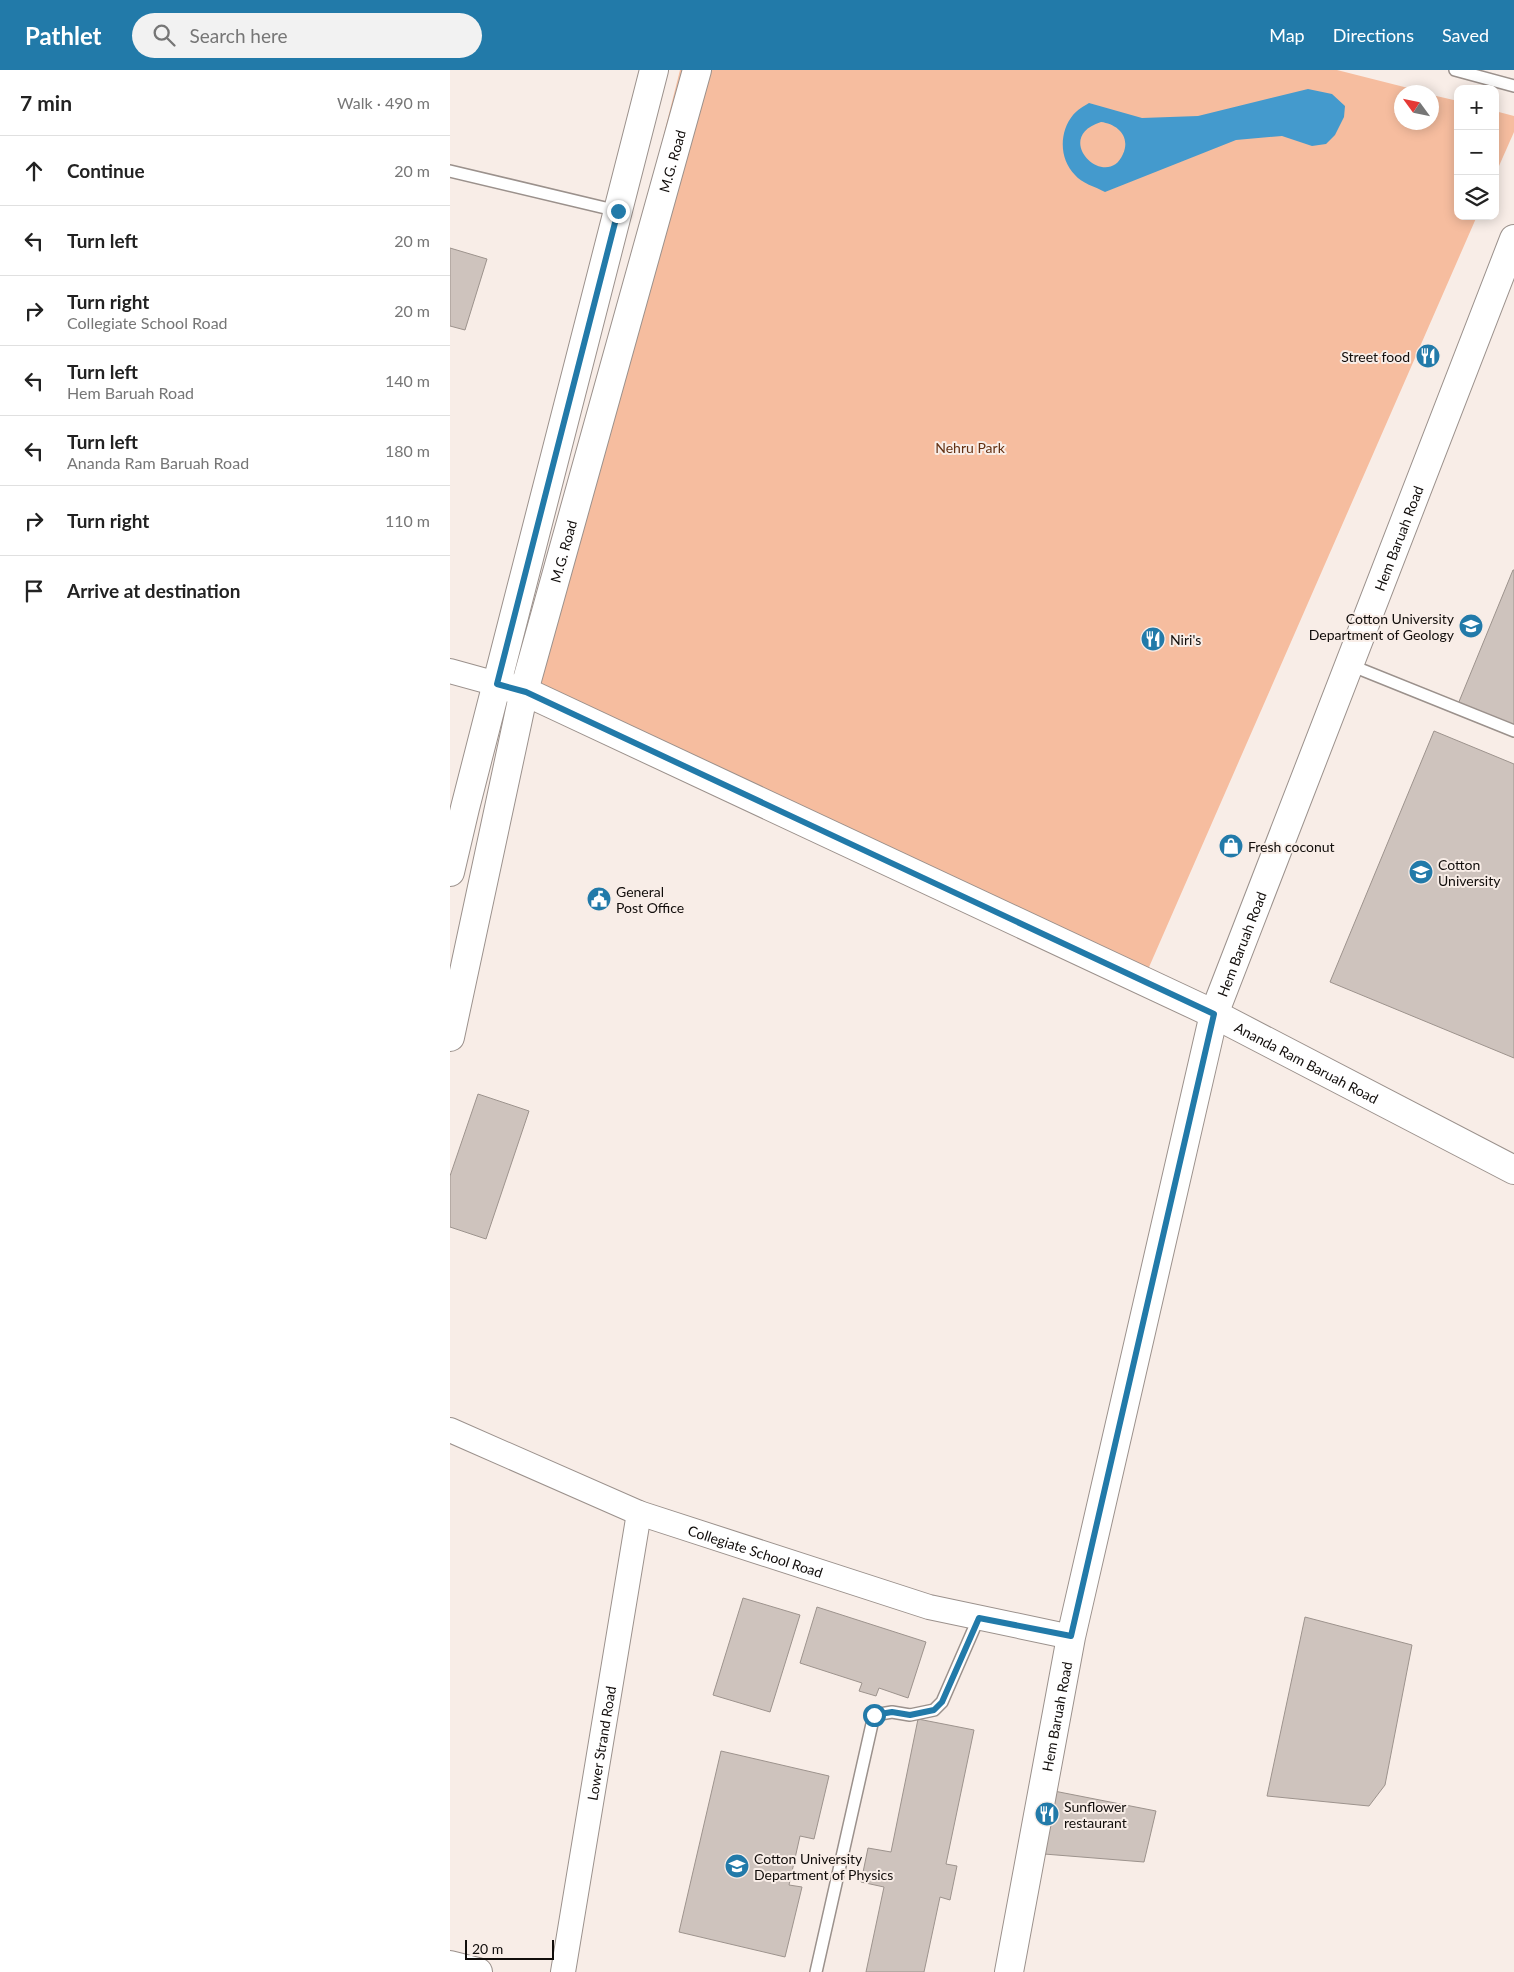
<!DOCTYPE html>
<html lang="en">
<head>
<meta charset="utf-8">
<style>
  :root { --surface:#fff; --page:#f2f2f2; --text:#222; --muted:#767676; --line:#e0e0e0; --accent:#227aa9 }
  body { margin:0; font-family:Lato,sans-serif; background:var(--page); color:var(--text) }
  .controls { position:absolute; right:15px; top:15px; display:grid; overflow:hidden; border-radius:10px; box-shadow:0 2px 12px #0003 }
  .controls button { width:45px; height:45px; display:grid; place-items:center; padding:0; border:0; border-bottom:1px solid var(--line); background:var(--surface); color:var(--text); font:25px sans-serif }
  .compass { position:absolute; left:944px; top:15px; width:45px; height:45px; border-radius:50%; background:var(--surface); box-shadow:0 2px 12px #0003; rotate:303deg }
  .scale { position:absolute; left:15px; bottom:12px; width:89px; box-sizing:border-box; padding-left:5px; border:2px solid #110d0b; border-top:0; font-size:14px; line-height:18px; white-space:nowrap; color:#110d0b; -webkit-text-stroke:4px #f8ede7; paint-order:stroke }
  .stop { position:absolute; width:15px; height:15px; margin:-11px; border:4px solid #227aa9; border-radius:50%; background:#fff }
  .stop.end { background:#227aa9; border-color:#fff; box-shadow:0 1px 5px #0008 }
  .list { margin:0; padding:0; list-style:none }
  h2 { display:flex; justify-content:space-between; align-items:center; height:65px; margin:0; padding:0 20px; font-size:21px }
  h2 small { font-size:16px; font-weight:400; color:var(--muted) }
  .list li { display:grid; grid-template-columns:32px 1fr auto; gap:15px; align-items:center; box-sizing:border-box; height:70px; padding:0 20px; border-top:1px solid var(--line) }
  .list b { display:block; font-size:19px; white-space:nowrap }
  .list p { margin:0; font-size:16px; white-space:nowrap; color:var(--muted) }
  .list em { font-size:16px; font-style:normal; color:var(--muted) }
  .icon { flex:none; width:28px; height:28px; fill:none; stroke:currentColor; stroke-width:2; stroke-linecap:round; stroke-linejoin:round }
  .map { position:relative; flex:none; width:1064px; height:1902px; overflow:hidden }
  header { display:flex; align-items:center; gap:30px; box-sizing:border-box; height:70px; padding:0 25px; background:var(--accent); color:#fff }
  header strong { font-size:24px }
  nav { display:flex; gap:28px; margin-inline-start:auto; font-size:18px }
  .search { width:350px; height:45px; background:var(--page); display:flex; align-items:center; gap:12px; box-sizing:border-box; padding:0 18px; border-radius:28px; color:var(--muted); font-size:19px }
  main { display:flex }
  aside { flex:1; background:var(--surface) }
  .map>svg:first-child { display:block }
  .green { fill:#f6bd9f }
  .water { fill:#449acd; fill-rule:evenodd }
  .building { fill:#cec3bd; stroke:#9d938d }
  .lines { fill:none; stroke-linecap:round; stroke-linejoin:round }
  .lane-casing { stroke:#9b918c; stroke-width:14 }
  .street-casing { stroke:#9b918c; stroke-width:26 }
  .secondary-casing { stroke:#9b918c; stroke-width:30 }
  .primary-casing { stroke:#9b918c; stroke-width:30 }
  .lane { stroke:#fff; stroke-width:11 }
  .street { stroke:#fff; stroke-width:24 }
  .secondary { stroke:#fff; stroke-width:28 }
  .primary { stroke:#fff; stroke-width:28 }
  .route { stroke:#227aa9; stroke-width:6 }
  .labels { text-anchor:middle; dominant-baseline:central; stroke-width:4; stroke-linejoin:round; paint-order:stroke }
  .street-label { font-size:14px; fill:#110d0b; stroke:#f8ede7 }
  .poi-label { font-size:14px; fill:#110d0b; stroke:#f8ede7; text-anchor:start }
  .park-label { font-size:14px; fill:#622f11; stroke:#f8ede7 }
</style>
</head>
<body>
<header>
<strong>Pathlet</strong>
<div class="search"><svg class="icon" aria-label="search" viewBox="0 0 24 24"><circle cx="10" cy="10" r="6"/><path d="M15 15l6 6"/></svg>Search here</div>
<nav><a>Map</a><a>Directions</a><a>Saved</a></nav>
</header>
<main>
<aside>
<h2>7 min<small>Walk · 490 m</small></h2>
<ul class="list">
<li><svg class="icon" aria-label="ahead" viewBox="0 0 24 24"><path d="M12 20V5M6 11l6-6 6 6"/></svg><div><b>Continue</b></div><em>20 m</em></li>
<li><svg class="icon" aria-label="left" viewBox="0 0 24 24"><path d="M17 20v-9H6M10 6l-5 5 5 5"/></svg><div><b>Turn left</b></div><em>20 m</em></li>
<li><svg class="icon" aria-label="right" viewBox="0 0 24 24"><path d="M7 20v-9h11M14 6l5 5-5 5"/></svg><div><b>Turn right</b><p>Collegiate School Road</p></div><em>20 m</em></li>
<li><svg class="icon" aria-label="left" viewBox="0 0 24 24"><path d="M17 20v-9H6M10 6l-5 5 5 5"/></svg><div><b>Turn left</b><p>Hem Baruah Road</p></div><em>140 m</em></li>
<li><svg class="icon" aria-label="left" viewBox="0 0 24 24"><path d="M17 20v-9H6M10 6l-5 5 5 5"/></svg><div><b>Turn left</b><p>Ananda Ram Baruah Road</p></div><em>180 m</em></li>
<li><svg class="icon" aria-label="right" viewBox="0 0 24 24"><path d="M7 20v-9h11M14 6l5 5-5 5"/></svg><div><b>Turn right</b></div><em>110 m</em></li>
<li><svg class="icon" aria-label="arrive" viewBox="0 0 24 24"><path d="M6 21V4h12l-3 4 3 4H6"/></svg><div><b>Arrive at destination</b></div></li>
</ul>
</aside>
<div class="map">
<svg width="1064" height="1902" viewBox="0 0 1064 1902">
  <rect width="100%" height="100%" fill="#f8ede7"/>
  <g class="green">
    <path d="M230,0H887L974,22H952V52H982V25L1008,31V146H1027L696,904L74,621Z"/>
    <path d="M1045,41L1064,46V62L1045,105Z"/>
  </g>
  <path class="water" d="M858,19L882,24L895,36L894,47L885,65L876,74L862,76L832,66L786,70L655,122C646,117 631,113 625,105C609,89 609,62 623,45C627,40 634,36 639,33L692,48L748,46ZM651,52C667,54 681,66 673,84C657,122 600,68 651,52Z"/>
  <g class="building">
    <path d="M0,178L37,189L15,260L0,256Z"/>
    <path d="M1063,500H1064V663L1006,639Z"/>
    <path d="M984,661L1064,694V988L880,912Z"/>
    <path d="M28,1024L79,1041L36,1169L0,1157V1106Z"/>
    <path d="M293,1528L350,1545L320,1642L263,1625Z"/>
    <path d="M367,1537L476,1572L458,1628L429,1618L426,1626L409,1621L412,1613L350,1593Z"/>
    <path d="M855,1547L962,1575L935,1715L919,1736L817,1726Z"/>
    <path d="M468,1649L524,1660L496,1794L507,1796L500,1830L490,1827L474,1902H416L434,1817L411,1812L418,1778L441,1782Z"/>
    <path d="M271,1681L379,1706L364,1769L350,1766L339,1815L352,1817L335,1887L229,1862Z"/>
    <path d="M604,1721L706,1741L694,1792L594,1784Z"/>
  </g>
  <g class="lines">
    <defs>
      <g id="lane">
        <path d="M1005,0L1064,16"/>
        <path d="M0,101L168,141"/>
        <path d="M900,595L1064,661"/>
        <path d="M366,1902L424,1645L442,1642L460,1645L484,1640L492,1632L529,1547"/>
      </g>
      <g id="street">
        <path d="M0,601L47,614"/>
        <path id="s1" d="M0,1360L189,1443L479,1537L621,1567"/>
        <path id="s2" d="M113,1902L189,1443"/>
      </g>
      <g id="secondary">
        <path id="s3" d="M50,615L76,622L764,944L1064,1100"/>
        <path d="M0,1895L28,1902"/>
        <path id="s4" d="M559,1902L621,1567L764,944L1064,169"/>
      </g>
      <g id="primary">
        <path d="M0,802L15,738L204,0"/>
        <path id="s5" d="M0,967L74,621L247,0"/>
      </g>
    </defs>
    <use href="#lane" class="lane-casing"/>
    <use href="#street" class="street-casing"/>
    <use href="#secondary" class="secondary-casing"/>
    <use href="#primary" class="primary-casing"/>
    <use href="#lane" class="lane"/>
    <use href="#street" class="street"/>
    <use href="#secondary" class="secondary"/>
    <use href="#primary" class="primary"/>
  </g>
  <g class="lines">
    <path class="route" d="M168,141L47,614L76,622L764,944L621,1566L529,1548L492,1632L484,1640L460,1645L442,1642L424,1645"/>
  </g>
  <defs>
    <symbol id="restaurant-disc" viewBox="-11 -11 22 22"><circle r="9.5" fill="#227aa9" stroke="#f8ede7"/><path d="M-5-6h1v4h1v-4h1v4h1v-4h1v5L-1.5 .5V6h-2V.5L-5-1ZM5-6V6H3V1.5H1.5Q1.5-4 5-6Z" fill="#fff"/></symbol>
    <symbol id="university-disc" viewBox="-11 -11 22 22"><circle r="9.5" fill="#227aa9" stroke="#f8ede7"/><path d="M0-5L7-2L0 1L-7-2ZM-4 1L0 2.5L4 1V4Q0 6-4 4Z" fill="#fff"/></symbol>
    <symbol id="shop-disc" viewBox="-11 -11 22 22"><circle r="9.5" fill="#227aa9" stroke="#f8ede7"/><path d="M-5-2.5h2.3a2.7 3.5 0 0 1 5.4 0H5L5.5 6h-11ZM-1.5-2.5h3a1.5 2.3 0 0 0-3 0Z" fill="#fff"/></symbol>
    <symbol id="civic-disc" viewBox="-11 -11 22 22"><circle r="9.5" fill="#227aa9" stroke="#f8ede7"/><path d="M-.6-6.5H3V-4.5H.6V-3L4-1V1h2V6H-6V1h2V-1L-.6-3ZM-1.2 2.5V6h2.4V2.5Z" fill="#fff"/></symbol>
  </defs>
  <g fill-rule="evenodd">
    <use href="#restaurant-disc" x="964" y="272" width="28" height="28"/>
    <use href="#university-disc" x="1007" y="542" width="28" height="28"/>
    <use href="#restaurant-disc" x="689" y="555" width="28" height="28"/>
    <use href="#shop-disc" x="767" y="762" width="28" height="28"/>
    <use href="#university-disc" x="957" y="788" width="28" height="28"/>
    <use href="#civic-disc" x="135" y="815" width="28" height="28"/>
    <use href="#restaurant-disc" x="583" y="1730" width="28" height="28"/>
    <use href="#university-disc" x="273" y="1782" width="28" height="28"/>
  </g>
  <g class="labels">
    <g class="street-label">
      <text stroke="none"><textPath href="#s5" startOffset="904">M.G. Road</textPath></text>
      <text stroke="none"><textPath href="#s4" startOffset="1490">Hem Baruah Road</textPath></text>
      <text stroke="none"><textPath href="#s5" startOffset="499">M.G. Road</textPath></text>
      <text stroke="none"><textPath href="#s4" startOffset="1055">Hem Baruah Road</textPath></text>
      <text stroke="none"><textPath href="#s3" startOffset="891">Ananda Ram Baruah Road</textPath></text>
      <text stroke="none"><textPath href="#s1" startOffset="329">Collegiate School Road</textPath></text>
      <text stroke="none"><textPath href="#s4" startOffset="260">Hem Baruah Road</textPath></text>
      <text stroke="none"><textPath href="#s2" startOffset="232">Lower Strand Road</textPath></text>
    </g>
    <g class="poi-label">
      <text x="960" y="286" text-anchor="end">Street food</text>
      <text x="1004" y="548" text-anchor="end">Cotton University<tspan x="1004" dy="16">Department of Geology</tspan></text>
      <text x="720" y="569">Niri's</text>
      <text x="798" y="776">Fresh coconut</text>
      <text x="988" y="794">Cotton<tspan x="988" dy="16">University</tspan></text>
      <text x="166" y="821">General<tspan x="166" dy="16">Post Office</tspan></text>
      <text x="614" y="1736">Sunflower<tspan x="614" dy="16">restaurant</tspan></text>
      <text x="304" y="1788">Cotton University<tspan x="304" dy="16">Department of Physics</tspan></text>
    </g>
    <g class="park-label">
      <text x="520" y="377">Nehru Park</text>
    </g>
  </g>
</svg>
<div class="controls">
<button>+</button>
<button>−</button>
<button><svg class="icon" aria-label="layers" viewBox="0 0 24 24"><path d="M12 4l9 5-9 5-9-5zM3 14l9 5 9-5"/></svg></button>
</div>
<svg class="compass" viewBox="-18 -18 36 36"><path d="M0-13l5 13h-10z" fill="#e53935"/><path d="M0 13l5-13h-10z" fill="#767676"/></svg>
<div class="scale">20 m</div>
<div class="stop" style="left:424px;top:1645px"></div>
<div class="stop end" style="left:168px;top:141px"></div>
</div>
</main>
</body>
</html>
